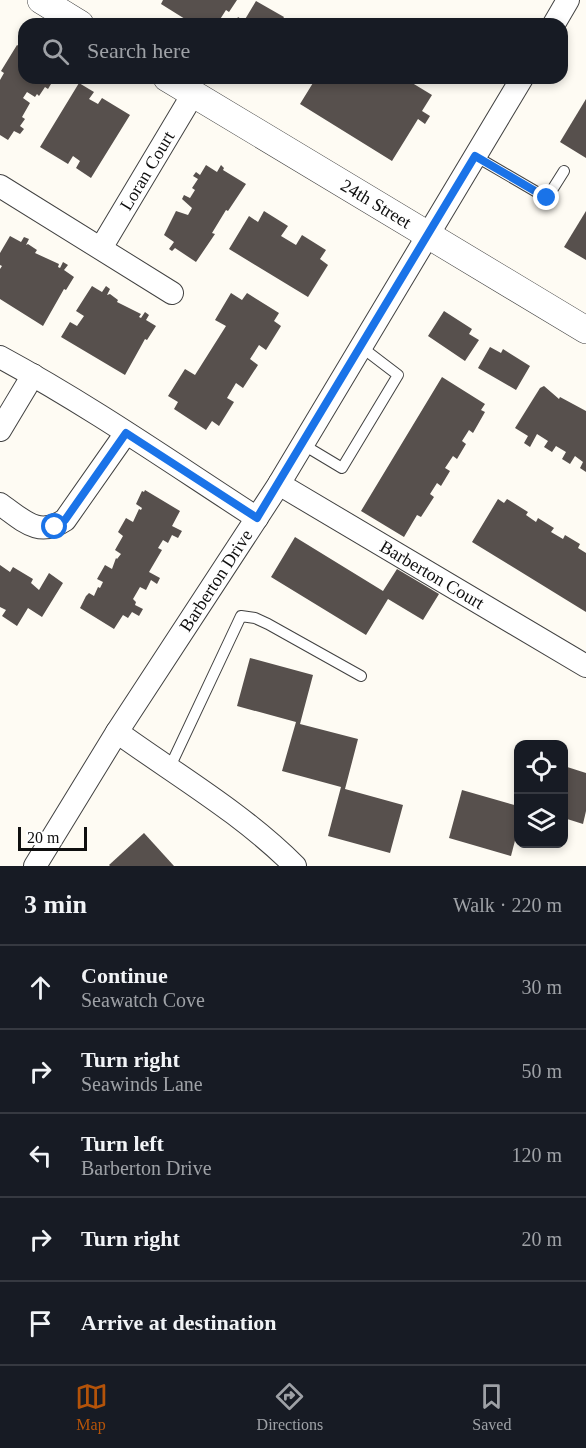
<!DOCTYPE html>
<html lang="en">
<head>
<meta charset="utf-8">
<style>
  :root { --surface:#171b24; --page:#242831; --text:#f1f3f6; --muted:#9ea1a6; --line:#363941; --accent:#b45309 }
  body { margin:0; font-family:Georgia,serif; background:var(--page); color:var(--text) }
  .controls { position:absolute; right:18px; bottom:18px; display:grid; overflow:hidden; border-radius:12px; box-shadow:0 3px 9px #0003 }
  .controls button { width:54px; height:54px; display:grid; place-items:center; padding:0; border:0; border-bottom:2px solid var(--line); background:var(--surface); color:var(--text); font:30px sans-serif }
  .scale { position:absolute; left:18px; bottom:15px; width:69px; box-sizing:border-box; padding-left:6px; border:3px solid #0f0f0f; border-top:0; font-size:16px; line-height:21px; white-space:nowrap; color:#0f0f0f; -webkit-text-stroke:4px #fff; paint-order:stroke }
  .stop { position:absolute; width:18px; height:18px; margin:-14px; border:4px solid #1a73e8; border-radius:50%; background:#fff }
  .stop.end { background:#1a73e8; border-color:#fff; box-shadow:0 2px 6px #0008 }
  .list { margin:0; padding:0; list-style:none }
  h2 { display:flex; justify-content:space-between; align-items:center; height:78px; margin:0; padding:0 24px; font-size:26px }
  h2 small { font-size:20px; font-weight:400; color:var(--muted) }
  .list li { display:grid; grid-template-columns:39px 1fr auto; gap:18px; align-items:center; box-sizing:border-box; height:84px; padding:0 24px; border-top:2px solid var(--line) }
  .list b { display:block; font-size:22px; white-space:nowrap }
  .list p { margin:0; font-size:20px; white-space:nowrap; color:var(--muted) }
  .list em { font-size:20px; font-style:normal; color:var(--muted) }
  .icon { flex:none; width:33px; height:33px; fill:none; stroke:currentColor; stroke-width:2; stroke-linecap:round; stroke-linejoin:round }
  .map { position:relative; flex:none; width:586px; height:866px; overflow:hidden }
  .search { position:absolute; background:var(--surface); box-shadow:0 3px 9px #0003; left:18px; right:18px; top:18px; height:66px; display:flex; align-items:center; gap:15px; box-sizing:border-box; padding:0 21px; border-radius:18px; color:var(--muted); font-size:22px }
  .sheet { height:498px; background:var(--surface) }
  nav { display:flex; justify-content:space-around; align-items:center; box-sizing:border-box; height:84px; border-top:2px solid var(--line); background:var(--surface); font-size:16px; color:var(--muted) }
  nav a { display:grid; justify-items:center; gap:3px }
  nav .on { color:var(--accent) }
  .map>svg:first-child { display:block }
  .building { fill:#57504d }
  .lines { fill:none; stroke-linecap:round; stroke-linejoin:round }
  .service-casing { stroke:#424242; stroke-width:12 }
  .minor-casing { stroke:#424242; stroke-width:24 }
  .tertiary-casing { stroke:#424242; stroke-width:28 }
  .service { stroke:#fff; stroke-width:10 }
  .minor { stroke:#fff; stroke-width:22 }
  .tertiary { stroke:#fff; stroke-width:27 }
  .route { stroke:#1a73e8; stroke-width:8 }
  .labels { text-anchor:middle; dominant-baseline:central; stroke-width:6; stroke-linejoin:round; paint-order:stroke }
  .street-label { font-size:18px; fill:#0f0f0f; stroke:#fff }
</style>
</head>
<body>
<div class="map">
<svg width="586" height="866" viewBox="0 0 586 866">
  <rect width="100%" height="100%" fill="#fefbf3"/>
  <g class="building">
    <path d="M163,0H237L229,12L226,10L217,24H193L161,4Z"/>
    <path d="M256,1L284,17L280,24H234L238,17L244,21Z"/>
    <path d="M17,45L24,49V78H47L45,81L51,84L48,89L45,87L39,96L37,94L35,97L27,92L23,98L30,103L22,117L25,119L20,126L24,129L20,134L14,131L8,140L0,135V80L4,73L1,71Z"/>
    <path d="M316,78H404L432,95L422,111L430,116L425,124L418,119L392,161L300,104Z"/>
    <path d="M79,83L94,92L89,99L98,104L102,98L130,115L91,178L76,168L80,161L73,156L68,164L40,147Z"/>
    <path d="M586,99V158L560,142Z"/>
    <path d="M206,165L217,172L221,165L224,168L223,170L246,184L228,211L226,210L212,233L215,234L196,262L175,248L172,251L169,249L174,242L164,235L176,211L188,215L192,208L182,199L184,195L190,198L195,190L192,188L198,179L193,176L196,172L200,175Z"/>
    <path d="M264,211L288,226L281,236L296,245L302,235L326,250L320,259L328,265L308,297L229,249L249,216L258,222Z"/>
    <path d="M586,211V260L564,247Z"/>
    <path d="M10,236L21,242L24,237L29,239L26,245L28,244L37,250L35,253L59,264L58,267L60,268L63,262L68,265L64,270L74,277L66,290L64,289L43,326L0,299V269L2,266L0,265V253Z"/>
    <path d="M92,286L102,292L106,286L110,289L107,295L110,294L118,300L117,302L141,314L139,317L141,318L145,312L149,315L146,320L156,326L147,340L145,339L125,375L61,337L70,322L77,326L84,316L76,311Z"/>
    <path d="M231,293L242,300L247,293L279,313L274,321L281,326L266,350L259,345L250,359L258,365L243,388L236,383L227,398L234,402L219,426L212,421L206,430L174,409L178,402L168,396L185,369L195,375L226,326L215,320Z"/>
    <path d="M444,311L472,329L469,334L479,340L465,361L428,336Z"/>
    <path d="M490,347L501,353L503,349L530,366L516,390L478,368Z"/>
    <path d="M442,377L485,404L481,410L485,412L473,433L469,430L462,441L466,444L457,459L453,456L445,468L450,471L441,486L437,483L430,494L434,497L421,517L417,515L404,537L361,511Z"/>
    <path d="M544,386L559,399L560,397L586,411V472L580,468L583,462L575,456L570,464L562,459L566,452L556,446L552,452L544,447L548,441L537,434L530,447L524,443L528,436L515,428L540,388Z"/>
    <path d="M145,490L180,511L172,526L182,531L178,538L172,535L168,543L163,540L158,548L162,550L149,572L160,578L157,584L151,580L146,590L140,587L133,599L136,602L135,605L143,609L139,616L132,612L128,618L123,615L114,629L80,608L86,596L89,593L94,596L98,587L100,588L103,582L97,579L105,565L112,569L116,558L117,559L121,554L115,550L123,536L118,532L126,518L133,522L139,509L141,510L142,508L136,504L142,491L144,492Z"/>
    <path d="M498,499L504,503L507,499L528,512L526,515L536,522L538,518L554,528L551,532L563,539L565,535L580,544L578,548L586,553V612L472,542Z"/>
    <path d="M295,537L383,591L397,569L439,594L423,620L388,599L366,635L271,577Z"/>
    <path d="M0,565L10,572L13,567L33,579L31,583L39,590L49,573L63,583L42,617L28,608L17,626L2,616L6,610L0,607Z"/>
    <path d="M250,658L313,675L300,724L358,739L345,789L403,805L390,853L328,836L341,787L282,771L296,722L237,706Z"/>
    <path d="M564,766L586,773V811L583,824L564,818Z"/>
    <path d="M462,790L518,806V829L511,856L449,838Z"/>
    <path d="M144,833L174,866H110L109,865Z"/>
  </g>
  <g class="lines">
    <defs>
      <g id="service">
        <path d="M475,156L547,198L564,171"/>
        <path d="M302,444L342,468L398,375L360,346"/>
        <path d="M169,769L241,616L255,618L268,624L361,676"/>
      </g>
      <g id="minor">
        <path d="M554,24L568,0"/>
        <path d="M0,186L172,293"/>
        <path id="s1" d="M101,248L193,94"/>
        <path d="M0,357C89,405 172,463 257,518"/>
        <path d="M0,430L33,375"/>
        <path id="s2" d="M279,484L586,666"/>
        <path d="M0,504C23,520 38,538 65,520L126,433"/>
        <path d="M117,732C178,776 242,813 295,866"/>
        <path id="s3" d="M35,866L117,732L279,484L522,78"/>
      </g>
      <g id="tertiary">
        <path d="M41,0L80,24"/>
        <path id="s4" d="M167,78L586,330"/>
      </g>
    </defs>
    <use href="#service" class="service-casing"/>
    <use href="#minor" class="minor-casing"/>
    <use href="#tertiary" class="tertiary-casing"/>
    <use href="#service" class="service"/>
    <use href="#minor" class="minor"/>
    <use href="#tertiary" class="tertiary"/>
  </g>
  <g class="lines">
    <path class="route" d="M55,527L65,520L126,433L257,518L475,156L547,198"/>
  </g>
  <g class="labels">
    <g class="street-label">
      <text stroke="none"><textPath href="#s1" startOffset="90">Loran Court</textPath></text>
      <text stroke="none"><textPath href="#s4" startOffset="244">24th Street</textPath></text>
      <text stroke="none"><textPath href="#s2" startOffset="178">Barberton Court</textPath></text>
      <text stroke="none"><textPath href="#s3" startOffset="338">Barberton Drive</textPath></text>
    </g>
  </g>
</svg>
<div class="controls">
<button><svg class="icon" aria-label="locate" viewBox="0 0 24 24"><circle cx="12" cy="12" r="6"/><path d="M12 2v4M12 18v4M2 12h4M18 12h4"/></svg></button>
<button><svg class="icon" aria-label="layers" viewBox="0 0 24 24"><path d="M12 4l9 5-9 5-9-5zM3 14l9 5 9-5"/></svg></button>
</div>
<div class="scale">20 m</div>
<div class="stop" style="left:55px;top:527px"></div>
<div class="stop end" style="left:547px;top:198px"></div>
<div class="search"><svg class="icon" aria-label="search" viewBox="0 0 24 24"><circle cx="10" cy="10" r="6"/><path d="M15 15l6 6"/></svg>Search here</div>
</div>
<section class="sheet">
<h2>3 min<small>Walk · 220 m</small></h2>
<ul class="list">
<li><svg class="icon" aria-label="ahead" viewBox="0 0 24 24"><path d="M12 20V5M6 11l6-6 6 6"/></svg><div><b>Continue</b><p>Seawatch Cove</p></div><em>30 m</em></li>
<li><svg class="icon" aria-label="right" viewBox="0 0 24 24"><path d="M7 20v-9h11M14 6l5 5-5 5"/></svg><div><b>Turn right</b><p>Seawinds Lane</p></div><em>50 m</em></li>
<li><svg class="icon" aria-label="left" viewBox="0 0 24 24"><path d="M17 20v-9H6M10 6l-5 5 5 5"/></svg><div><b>Turn left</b><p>Barberton Drive</p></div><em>120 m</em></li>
<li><svg class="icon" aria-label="right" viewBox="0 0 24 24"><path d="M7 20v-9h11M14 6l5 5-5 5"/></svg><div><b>Turn right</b></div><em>20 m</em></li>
<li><svg class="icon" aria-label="arrive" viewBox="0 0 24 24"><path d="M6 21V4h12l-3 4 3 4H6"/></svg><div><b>Arrive at destination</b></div></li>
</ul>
</section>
<nav>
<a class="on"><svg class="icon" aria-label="map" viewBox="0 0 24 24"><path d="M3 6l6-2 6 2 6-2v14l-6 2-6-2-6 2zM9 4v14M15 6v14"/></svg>Map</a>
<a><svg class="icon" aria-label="directions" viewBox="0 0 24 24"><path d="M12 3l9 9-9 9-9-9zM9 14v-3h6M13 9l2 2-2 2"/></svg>Directions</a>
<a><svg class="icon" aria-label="saved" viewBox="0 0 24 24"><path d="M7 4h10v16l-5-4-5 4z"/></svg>Saved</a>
</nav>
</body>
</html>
